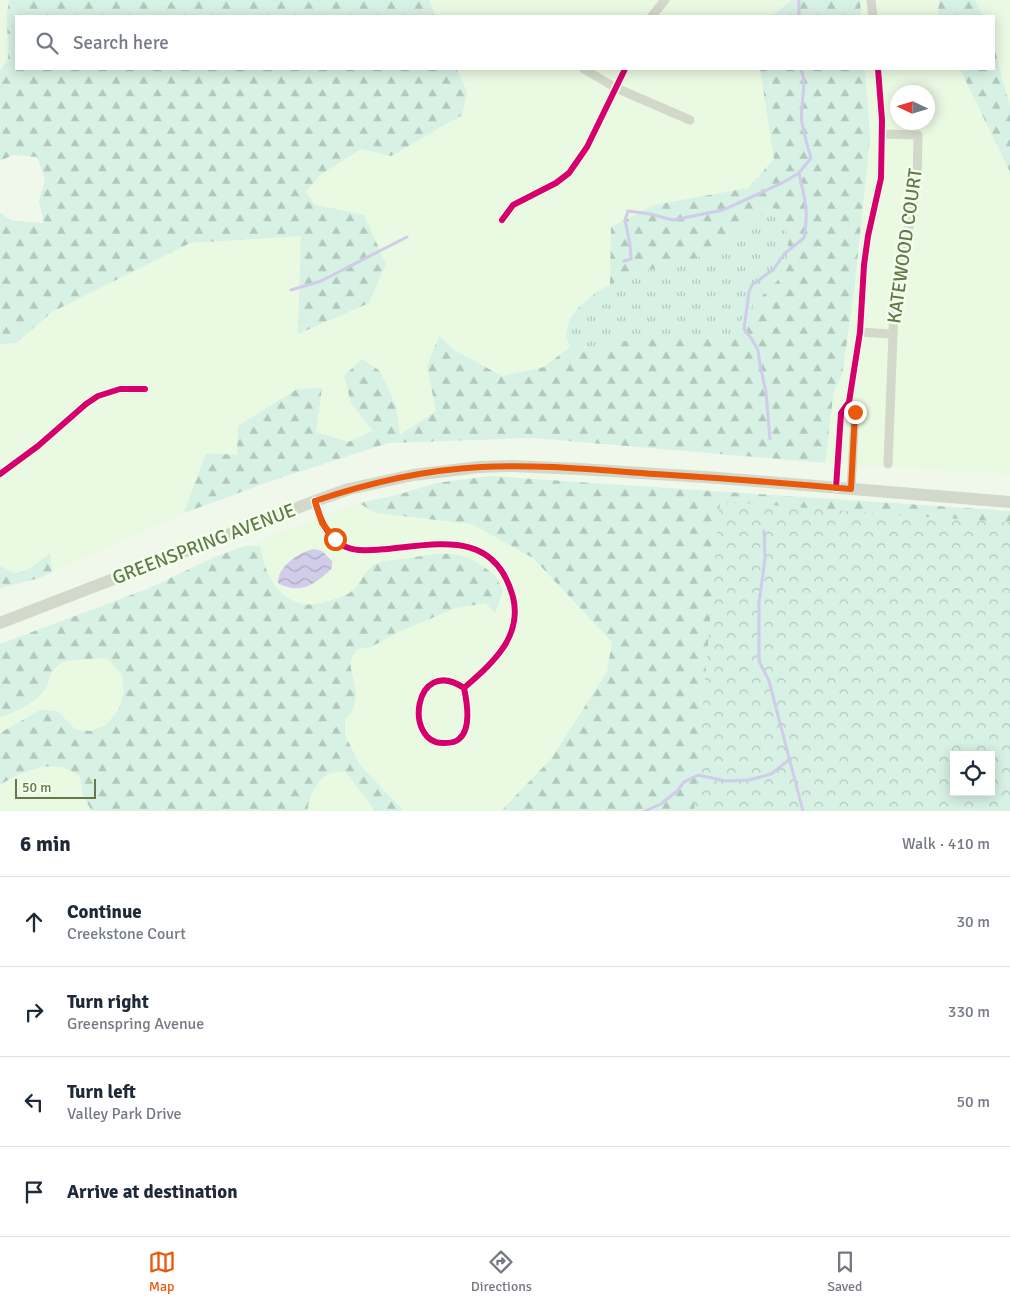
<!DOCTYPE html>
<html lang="en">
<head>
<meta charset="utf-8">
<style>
  :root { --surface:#fff; --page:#f6f6f7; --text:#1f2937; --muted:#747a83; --line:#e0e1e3; --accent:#ea580c }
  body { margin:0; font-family:Signika,sans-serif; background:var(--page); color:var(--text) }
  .controls { position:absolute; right:15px; bottom:15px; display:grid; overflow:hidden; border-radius:0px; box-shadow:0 2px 12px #0003 }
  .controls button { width:45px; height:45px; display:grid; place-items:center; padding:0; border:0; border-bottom:1px solid var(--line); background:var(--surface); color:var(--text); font:25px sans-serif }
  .compass { position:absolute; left:890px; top:85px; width:45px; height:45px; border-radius:50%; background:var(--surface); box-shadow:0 2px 12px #0003; rotate:274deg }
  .scale { position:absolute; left:15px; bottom:12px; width:81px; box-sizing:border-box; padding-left:5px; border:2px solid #647849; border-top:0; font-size:14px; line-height:18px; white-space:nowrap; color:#647849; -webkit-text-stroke:4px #f3ffed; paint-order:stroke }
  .stop { position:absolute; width:15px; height:15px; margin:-11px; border:4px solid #ea580c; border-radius:50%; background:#fff }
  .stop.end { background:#ea580c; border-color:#fff; box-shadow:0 1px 5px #0008 }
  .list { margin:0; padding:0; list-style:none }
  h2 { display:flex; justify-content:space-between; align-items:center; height:65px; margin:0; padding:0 20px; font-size:21px }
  h2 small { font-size:16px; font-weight:400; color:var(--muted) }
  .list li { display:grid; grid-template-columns:32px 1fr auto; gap:15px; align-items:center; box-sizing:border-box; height:90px; padding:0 20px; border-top:1px solid var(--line) }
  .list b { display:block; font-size:19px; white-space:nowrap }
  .list p { margin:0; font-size:16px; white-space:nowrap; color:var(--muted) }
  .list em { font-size:16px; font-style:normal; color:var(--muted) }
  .icon { flex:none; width:28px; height:28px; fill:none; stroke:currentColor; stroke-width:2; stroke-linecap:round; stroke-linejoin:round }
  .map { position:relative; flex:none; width:1010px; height:811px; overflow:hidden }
  .search { position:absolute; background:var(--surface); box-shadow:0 2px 12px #0003; left:15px; right:15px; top:15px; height:55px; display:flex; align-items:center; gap:12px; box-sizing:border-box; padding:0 18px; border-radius:0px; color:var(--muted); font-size:19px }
  .sheet { height:425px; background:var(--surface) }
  nav { display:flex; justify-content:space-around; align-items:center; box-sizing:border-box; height:70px; border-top:1px solid var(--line); background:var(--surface); font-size:14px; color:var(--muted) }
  nav a { display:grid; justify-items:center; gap:2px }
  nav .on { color:var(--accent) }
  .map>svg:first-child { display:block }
  .residential { fill:#eaf9e2; fill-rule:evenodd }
  .grass { fill:url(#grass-tufts) }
  .forest { fill:url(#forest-firs); fill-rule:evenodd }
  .park { fill:url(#park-crowns); fill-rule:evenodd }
  .water { fill:url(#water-waves) }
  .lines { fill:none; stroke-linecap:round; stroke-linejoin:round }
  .stream { stroke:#d0cce9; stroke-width:3 }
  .minor { stroke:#d2d8ca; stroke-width:9 }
  .secondary { stroke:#d2d8ca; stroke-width:12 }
  .cycleway-casing { stroke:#f3ffed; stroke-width:9 }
  .cycleway { stroke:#d6006c; stroke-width:6 }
  .route { stroke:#ea580c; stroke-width:6 }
  .labels { text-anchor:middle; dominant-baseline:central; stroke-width:5; stroke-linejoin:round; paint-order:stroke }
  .street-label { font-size:19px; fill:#647849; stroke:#f3ffed }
</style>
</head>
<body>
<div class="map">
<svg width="1010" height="811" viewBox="0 0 1010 811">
  <defs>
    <pattern id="grass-tufts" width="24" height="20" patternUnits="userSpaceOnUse" patternTransform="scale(1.25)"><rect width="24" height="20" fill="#d7f1e4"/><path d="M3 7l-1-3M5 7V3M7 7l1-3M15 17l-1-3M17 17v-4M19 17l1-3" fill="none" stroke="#b2c8bb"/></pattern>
    <pattern id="forest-firs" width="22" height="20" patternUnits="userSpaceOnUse" patternTransform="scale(1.25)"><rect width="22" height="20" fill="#d7f1e4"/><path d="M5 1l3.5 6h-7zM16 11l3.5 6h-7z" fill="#b2c8bb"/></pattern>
    <pattern id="park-crowns" width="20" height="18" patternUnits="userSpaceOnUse" patternTransform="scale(1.25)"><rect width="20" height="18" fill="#d7f1e4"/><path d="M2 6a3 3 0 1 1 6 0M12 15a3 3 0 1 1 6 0" fill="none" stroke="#b2c8bb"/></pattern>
    <pattern id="water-waves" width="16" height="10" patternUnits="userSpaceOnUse" patternTransform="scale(1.25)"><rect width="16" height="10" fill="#d0cce9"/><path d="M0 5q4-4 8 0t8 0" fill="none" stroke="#acaabf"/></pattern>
  </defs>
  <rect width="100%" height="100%" fill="#eff8eb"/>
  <g class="residential">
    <path d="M0,0H9L7,14L8,59L0,70Z"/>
    <path d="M429,0H792L772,16H436Z"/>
    <path d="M860,0H1010V474L825,463L834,390L842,375L854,292L870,138L865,69H994V16H861ZM898,92H928V122H898Z"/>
    <path d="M457,69H760L774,159L749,188L654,205L612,226L610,285L598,291L566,334L570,347L544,367L502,376L454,350L439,336L427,366L436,412L400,435L396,406L380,372L361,360L351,403L373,431L348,442L316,432L237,455L206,453L184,513L52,572L50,553L28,570L15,573L0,566V344L16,343L52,312L190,243L301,236L298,334L364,215L315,205L306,192L320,175L361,149L391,156L467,92Z"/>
    <path d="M359,503L375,513L472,524L533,558L612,642L607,672L551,759L501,811H404L360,765L345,735V720L354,708L356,693L350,663L356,649L371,647L398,632L456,608L486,603L495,614L503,591L364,574L358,587L346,595L317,604H302L288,599L277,589L262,563L260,546H245Z"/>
    <path d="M107,658L122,675L124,692L119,709L107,724L91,731L76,730L66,720L7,730L0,733V717L12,713L46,688L54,668L62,662Z"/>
    <path d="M42,766L61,767L80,775L83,797L91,809L90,811H0V785L7,780Z"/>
    <path d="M345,771L373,808V811H308L307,805L317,785L327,774Z"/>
  </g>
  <path class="grass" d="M774,208L784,222L788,238L787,267L779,279L759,299L730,334L716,338L654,333L598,348L570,347L566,335L569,321L577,309L598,291L636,272L676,265L702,256L723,238Z"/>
  <g class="forest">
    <path d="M9,0H429L436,16H16V69H457L467,92L462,115L391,156L361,149L320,175L306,192L315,205L364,215L386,264L369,303L298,334L301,236L190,243L52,312L16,343L0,344V213L13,221L44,223L39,202L45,179L37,157L13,155L0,161V70L8,59L7,14Z"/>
    <path d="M792,0H860L861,16H772Z"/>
    <path d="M939,0H975L983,16H938Z"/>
    <path d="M994,47L1010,107V172L960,69H994Z"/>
    <path d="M760,69H865L870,138L854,292L842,375L834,390L825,463L533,438L388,443L274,480L184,513L206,453L237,455L238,426L297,389L322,388L316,432L348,442L373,431L351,403L344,376L362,359L380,371L396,406L400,435L436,411L427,366L439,336L454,350L502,376L544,367L570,347L598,348L654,333L716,338L730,334L759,299L779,279L787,267L788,238L784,222L774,208L723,238L702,256L676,265L636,272L610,285L611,227L654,205L748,188L774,159Z"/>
    <path d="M490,476L1010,511V792L999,811H501L551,759L607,672L612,642L533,558L472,524L375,513L359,503L397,495L436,483ZM954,755H991V792H954Z"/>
    <path d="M245,546H260C264,575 282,609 317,604C322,604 327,601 332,600C336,598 342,597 346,595C361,587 361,573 374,565C382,560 395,560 404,559C432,554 457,548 481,565C495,575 496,575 503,591L495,614L486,603L456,608L398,632L371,647L356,649L350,663L356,693L354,708L345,720V735L360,765L404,811H373V808L345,771C339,772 330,772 325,776C316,783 307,800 308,811H90L91,809L83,797L80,776C74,773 67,768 61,767C42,763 16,774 0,785V733L40,710L57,711L76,730L91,731L107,724L119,709L124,692L122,675L107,658C97,659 68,659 61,663C51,668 50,680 45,689C36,703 16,712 0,717V644L147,589L217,556Z"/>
    <path d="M50,553L52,572L40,578L0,588V566L15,573L28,570Z"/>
  </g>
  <path class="park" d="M720,501L896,515L1010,522V811H694ZM954,755H991V792H954Z"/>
  <path class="water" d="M314,549L322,551L332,561V568C317,583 300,596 278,583C277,567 299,552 314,549Z"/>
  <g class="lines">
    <g class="stream">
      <path d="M799,16V0"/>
      <path d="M624,261L631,259L630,244L625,220L628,211L650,214L673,220L723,210L782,183L799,173"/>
      <path d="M291,290L321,281L407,237"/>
      <path d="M770,439L766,392L760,365L758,350L751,338L744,329L749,292L752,285L774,269L784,254L804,238C809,210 805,200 799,173L811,158C808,147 804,135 802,123C799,105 808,86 801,69"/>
      <path d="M764,531L765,559L759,602V661L769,681L803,811"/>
      <path d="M645,811L661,804L677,791L684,782L698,775L726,781L749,780L771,774L790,759"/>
    </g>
    <g class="minor">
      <path d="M871,0L873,16"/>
      <path d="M652,16L665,0"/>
      <path d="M584,69L616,88L690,120"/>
      <path d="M882,134L918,135L917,183L894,308L888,464"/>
      <path d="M502,220L513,205L556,183L569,173L587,147L625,69"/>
      <path d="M860,332L892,334"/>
      <path d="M849,402L855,412L851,489"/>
      <path d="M0,474L38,446L86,404L98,396L120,389H145"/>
      <path d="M836,488L841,413L849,402L860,332L864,265L868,236L881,178L882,120L878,69"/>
      <path d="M315,501C320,519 327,538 346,547C358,552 374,550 387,549C440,544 495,530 513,597C523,638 491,664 464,688C413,654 403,746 445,743C450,743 456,742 459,739C472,729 467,702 464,688"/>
    </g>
    <path class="secondary" d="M0,623L315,501L349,489L413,475L479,467L512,466L580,469L719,478L1010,502"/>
    <defs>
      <g id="cycleway">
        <path d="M502,220L513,205L556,183L569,173L587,147L625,69"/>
        <path d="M0,474L38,446L86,404L98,396L120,389H145"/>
        <path d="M836,488L841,413L849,402L860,332L864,265L868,236L881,178L882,120L878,69"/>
        <path d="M315,501C320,519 327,538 346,547C358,552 374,550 387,549C440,544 495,530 513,597C523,638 491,664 464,688C413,654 403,746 445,743C450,743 456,742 459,739C472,729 467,702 464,688"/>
      </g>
    </defs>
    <use href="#cycleway" class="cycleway-casing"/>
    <use href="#cycleway" class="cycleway"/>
  </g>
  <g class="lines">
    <path class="route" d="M335,539L322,523L315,501C368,483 424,470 481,467C539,464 597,470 655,474C720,478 785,483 851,489L855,412"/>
  </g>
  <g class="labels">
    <g class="street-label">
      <text transform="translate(905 246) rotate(-82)">KATEWOOD COURT</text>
      <text transform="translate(204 544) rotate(-21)">GREENSPRING AVENUE</text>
    </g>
  </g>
</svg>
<div class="controls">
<button><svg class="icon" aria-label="locate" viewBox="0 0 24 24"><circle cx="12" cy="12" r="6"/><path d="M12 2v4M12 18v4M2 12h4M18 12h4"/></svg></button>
</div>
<svg class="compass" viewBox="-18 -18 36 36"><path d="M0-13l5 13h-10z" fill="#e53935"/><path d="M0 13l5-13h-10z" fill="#747a83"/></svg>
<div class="scale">50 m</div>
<div class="stop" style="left:335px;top:539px"></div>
<div class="stop end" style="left:855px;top:412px"></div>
<div class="search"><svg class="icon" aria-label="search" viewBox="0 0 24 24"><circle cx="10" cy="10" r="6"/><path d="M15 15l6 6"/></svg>Search here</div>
</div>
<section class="sheet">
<h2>6 min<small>Walk · 410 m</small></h2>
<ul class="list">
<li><svg class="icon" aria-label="ahead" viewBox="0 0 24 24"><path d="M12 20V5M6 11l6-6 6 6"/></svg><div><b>Continue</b><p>Creekstone Court</p></div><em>30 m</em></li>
<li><svg class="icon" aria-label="right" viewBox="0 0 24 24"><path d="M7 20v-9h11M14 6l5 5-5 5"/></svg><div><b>Turn right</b><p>Greenspring Avenue</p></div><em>330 m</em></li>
<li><svg class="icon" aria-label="left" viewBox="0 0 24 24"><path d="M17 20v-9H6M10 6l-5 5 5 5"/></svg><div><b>Turn left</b><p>Valley Park Drive</p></div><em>50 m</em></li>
<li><svg class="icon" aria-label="arrive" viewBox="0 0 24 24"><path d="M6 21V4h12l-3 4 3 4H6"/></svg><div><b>Arrive at destination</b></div></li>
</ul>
</section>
<nav>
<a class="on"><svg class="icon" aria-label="map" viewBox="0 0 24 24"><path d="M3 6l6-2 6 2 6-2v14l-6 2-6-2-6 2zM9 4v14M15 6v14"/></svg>Map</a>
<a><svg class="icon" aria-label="directions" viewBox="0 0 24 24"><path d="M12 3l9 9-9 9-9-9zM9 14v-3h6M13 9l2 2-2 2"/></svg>Directions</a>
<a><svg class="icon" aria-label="saved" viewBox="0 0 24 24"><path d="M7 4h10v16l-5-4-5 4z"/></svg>Saved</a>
</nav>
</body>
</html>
